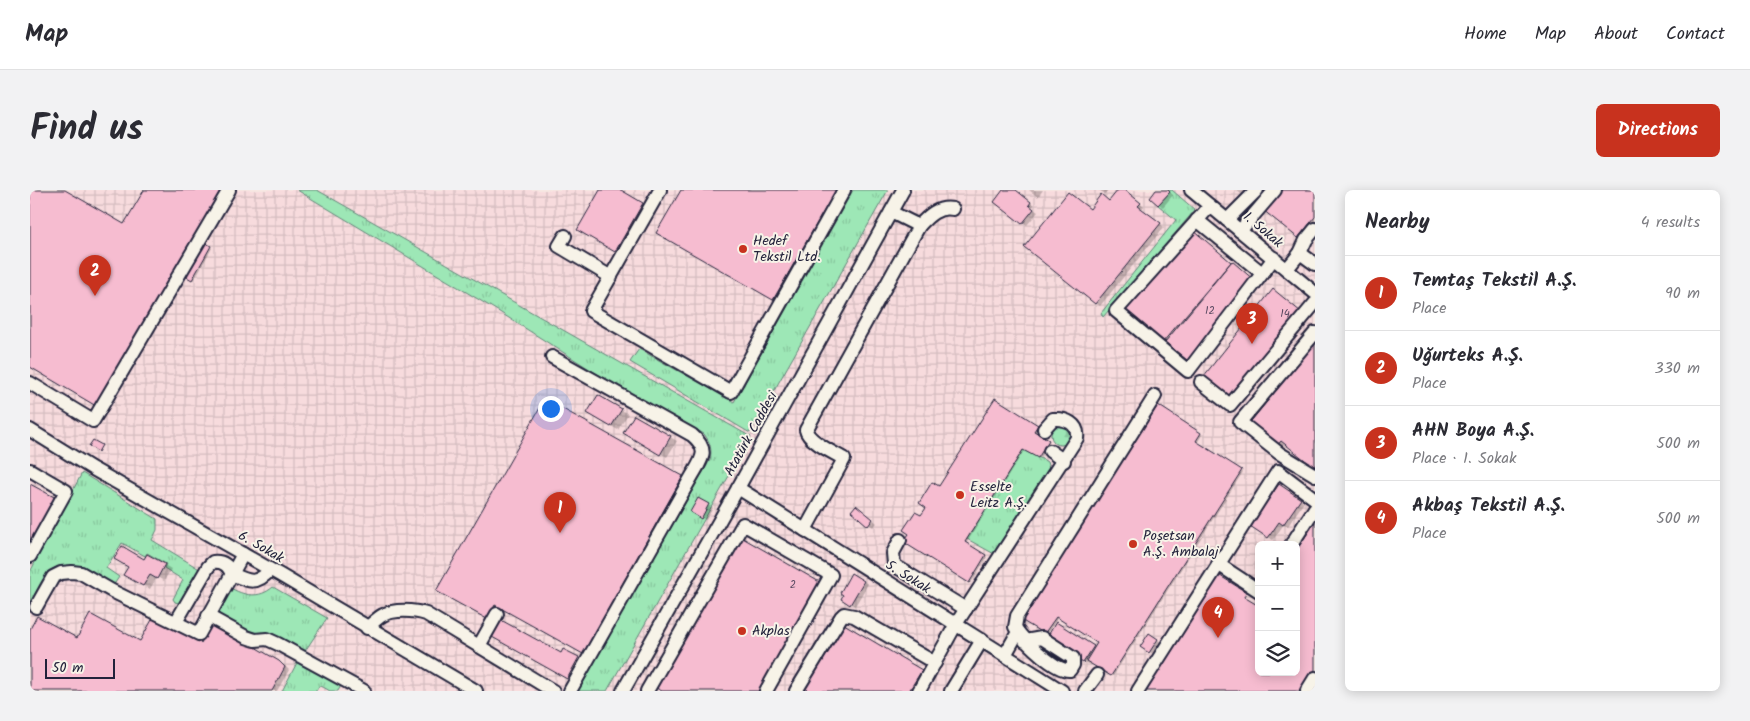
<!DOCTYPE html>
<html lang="en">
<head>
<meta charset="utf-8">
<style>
  :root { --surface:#fff; --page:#f2f2f3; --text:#2b2b33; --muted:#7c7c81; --line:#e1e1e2; --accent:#c8321e }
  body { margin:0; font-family:Kalam,sans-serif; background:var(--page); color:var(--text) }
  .controls { position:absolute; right:15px; bottom:15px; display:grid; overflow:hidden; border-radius:8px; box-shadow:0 2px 12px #0003 }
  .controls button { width:45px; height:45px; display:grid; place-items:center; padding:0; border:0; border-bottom:1px solid var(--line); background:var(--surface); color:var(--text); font:25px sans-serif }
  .scale { position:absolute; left:15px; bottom:12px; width:70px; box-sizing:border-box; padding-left:5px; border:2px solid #22223b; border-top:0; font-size:14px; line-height:18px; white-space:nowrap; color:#22223b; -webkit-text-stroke:4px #f7f3e8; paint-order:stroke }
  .you { position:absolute; left:520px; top:218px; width:18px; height:18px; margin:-12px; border:4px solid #fff; border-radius:50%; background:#1a73e8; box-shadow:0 0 0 8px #1a73e833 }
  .badge { display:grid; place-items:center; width:32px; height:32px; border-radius:50%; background:var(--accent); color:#fff; font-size:16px; font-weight:700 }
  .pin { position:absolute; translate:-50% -41px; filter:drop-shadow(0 1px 2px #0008) }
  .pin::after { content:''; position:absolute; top:26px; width:18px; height:15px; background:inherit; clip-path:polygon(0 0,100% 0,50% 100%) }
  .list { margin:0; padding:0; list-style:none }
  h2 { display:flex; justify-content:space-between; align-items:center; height:65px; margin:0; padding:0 20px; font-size:21px }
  h2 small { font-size:16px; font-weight:400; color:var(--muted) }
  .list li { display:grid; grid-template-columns:32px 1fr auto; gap:15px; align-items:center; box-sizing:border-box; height:75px; padding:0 20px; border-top:1px solid var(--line) }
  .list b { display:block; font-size:19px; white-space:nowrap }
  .list p { margin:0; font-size:16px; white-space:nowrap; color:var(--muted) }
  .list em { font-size:16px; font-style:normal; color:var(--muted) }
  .icon { flex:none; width:28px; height:28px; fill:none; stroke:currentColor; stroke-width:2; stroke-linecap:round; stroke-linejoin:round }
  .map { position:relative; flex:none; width:1285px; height:501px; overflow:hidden; border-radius:8px }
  header { display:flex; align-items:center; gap:30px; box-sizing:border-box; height:70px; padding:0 25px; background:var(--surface); border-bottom:1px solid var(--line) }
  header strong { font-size:24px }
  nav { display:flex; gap:28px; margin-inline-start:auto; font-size:18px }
  .intro { display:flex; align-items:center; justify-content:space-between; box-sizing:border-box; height:120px; padding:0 30px }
  h1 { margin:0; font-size:35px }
  .button { padding:12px 22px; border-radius:8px; background:var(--accent); color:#fff; font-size:18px; font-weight:700 }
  main { display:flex; gap:30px; padding:0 30px }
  aside { flex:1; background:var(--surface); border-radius:8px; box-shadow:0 2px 12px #0003 }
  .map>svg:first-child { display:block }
  .industrial { fill:url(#industrial-grid); fill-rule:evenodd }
  .grass { fill:url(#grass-tufts); stroke:#608478 }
  .forest { fill:url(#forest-firs); stroke:#608478 }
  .shadow { fill:#0003 }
  .building { fill:#f6bcd0; stroke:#22223b }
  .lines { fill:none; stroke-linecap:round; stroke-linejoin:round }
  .minor-casing { stroke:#22223b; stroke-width:16 }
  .minor { stroke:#f7f3e8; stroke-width:12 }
  .poi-dot { fill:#c8321e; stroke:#f7f3e8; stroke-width:2 }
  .labels { text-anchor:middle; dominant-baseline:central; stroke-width:4; stroke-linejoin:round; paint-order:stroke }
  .number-label { font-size:11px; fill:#574860 }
  .street-label { font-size:14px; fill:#22223b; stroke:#f7f3e8 }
  .poi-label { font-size:14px; fill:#22223b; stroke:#f7f3e8; text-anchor:start }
</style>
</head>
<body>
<header>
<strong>Map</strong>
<nav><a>Home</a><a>Map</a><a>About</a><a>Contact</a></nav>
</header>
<div class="intro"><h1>Find us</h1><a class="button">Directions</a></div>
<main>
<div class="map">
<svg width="1285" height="501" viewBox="0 0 1285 501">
  <defs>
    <pattern id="industrial-grid" width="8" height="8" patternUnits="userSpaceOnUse" patternTransform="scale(1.25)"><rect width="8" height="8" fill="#f7dbdd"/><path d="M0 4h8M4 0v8" fill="none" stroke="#d3bcbf"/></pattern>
    <pattern id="grass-tufts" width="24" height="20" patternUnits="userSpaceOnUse" patternTransform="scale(1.25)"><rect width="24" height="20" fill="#9de7b6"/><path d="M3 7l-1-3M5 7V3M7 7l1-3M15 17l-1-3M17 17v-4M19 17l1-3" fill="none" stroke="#87c69d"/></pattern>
    <pattern id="forest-firs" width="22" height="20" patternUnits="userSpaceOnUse" patternTransform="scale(1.25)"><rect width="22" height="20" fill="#9de7b6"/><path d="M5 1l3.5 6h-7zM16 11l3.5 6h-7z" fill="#87c69d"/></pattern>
  </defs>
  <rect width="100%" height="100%" fill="#f7e8e3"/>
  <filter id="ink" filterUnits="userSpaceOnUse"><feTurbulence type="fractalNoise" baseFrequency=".02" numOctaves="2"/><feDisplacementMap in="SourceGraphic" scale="10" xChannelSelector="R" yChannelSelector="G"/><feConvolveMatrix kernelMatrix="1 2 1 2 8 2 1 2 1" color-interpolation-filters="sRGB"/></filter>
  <g filter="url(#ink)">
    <path class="industrial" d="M0,0H1285V501H0ZM1229,355H1266V482H1229Z"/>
    <g class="grass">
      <path d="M267,0H287L721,247L577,501H547L680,270C682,260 681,253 674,244L569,185L471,123Z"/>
      <path d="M823,0H858L720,243L600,172L609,159L704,212Z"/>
      <path d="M1138,0H1142L1165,20L1073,127L1071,123L1146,30L1128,15L1140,2Z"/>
      <path d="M993,260L1014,270L1017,272L1020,282L968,366L937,349Z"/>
      <path d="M52,283L127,329V340L122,350L171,380L152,414L145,412L143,409L153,390L134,378L136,374L117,363L115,366L92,353L76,378L89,387L83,396C64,386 33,362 15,386C9,394 4,406 0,415V382Z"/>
      <path d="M199,397C214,406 229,409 243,397L297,428L275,461L240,442L224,444L185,426Z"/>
      <path d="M269,469L313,492L308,501H300L293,497L289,496L286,501H252Z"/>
    </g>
    <circle class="forest" cx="1031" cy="245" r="10"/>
    <g class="shadow">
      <path d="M0,0H33L94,36L115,0H200L74,219L0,176Z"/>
      <path d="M572,0H588L619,18L592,64L549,39Z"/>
      <path d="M652,0H808L745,110L628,42Z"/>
      <path d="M975,0L988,3L1004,15L1002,18L1008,22L997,35L966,11Z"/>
      <path d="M999,0H1013L1008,7Z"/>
      <path d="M1069,0H1078L1075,4Z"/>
      <path d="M1089,0H1095L1114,16L1112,19L1134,37L1070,116L996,57L1060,20L1076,8L1080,12Z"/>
      <path d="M1128,0H1138L1143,5L1133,17L1121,8Z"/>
      <path d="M1206,0H1229L1216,8Z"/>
      <path d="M1285,0V35L1273,50L1268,47Z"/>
      <path d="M1167,44L1202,73L1137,155L1132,152Z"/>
      <path d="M175,54L182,58L164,90L157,86Z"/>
      <path d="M1285,155V276L1255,253L1250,259L1246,257Z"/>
      <path d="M568,206L598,224L588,240L558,223Z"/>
      <path d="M965,209L1009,237L1005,243L1020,252L1010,268L995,259L936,354L957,367L941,393L875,352Z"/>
      <path d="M515,210L659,291L560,467L472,418L464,432L408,401Z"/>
      <path d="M1128,217L1172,245L1167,253L1213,282L1083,486L1062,473L1060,475L1054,472L1033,438L1066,458L1069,453L1028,427L1017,444L993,429Z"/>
      <path d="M604,226L647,251L637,267L595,243Z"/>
      <path d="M1254,298L1274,312L1258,336L1254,334L1243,350L1222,336Z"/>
      <path d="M669,310L683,318L676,330L662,322Z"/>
      <path d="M830,319L847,333L843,337L822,321Z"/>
      <path d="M118,365L141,379L134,391L127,387L120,399L95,384L115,371Z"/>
      <path d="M822,385L838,394L825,416L813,409Z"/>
      <path d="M182,434L254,475L259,480L247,501H0V442L47,449L171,455Z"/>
      <path d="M815,436L898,485L888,501H776Z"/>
      <path d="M1120,445L1131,452L1123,464L1112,457Z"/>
      <path d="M463,446L531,465L534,461L555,472L544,491Z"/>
    </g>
    <g class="building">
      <path d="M0,0H35L94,34L114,0H191L66,216L0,177Z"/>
      <path d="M570,0H591L613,13L585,62L547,40Z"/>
      <path d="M651,0H806L743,110L626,43Z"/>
      <path d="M973,0H986L1001,12L999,15L1004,19L992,34L964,12Z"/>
      <path d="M1088,0H1095L1111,13L1108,16L1131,33L1065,114L994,57L1038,2L1060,19L1071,4L1079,11Z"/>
      <path d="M1126,0H1138L1140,2L1128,15L1120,8Z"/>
      <path d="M1249,0H1285V27L1268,48L1233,20Z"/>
      <path d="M1163,40L1201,72L1132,153L1094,121Z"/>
      <path d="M174,52L181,56L162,90L155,86Z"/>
      <path d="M1202,71L1225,91L1158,171L1135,152Z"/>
      <path d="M1243,99L1271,122L1201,209L1173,187Z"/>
      <path d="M1285,153V278L1251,251L1245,258L1217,236Z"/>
      <path d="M568,205L592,219L581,237L557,223Z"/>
      <path d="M965,208L1008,235L1004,241L1019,250L1008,268L993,260L935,352L956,365L939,393L873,352L879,344L873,340L885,322L891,325L896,318L889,313L902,292L909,296Z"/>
      <path d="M515,209L653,286L553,464L465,415L457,429L406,401Z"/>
      <path d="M1128,215L1171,243L1166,251L1212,280L1081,486L1056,471L1067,453L1026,427L1014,444L991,430Z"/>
      <path d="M604,225L641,246L630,265L593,243Z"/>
      <path d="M63,250L72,255L68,262L59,256Z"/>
      <path d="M0,294L26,308L0,356Z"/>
      <path d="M1249,294L1271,309L1253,335L1249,332L1238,348L1220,336Z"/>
      <path d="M668,308L679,314L671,329L660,322Z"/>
      <path d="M826,315L843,329L838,336L821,321Z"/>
      <path d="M1285,332V480L1272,501H1113L1187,384L1216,402L1214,407L1229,416V482H1266V361Z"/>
      <path d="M711,347L793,394L731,501H632L624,497Z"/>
      <path d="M92,356L114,369L117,364L135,374L127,389L120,385L113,396L93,385L98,377L84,369Z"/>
      <path d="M821,383L834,391L820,415L811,409L813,405L810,403Z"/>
      <path d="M60,424L110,451L123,428L171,453L182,432L249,471L255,477L242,501H0V439L7,426L47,448Z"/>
      <path d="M471,430L531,463L533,459L549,467L537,489L462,447Z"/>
      <path d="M1026,432L1064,456L1053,473L1016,449Z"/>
      <path d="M814,434L892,480L879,501H774Z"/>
      <path d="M1119,443L1128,449L1119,463L1110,457Z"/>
    </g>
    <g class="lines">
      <defs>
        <g id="minor">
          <path d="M630,0L561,121L701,202L814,0"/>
          <path d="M1161,0L1285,103"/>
          <path d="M1180,16L1086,121L1158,181L1244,68"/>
          <path d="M861,22L889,36"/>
          <path d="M1167,30L1232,83"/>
          <path d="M1197,30L1227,0"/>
          <path d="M1210,41L1245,0"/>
          <path d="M535,46L529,56L581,87"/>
          <path d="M1270,63L1285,74"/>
          <path d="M1257,79L1270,63L1276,50L1285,39"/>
          <path d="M1285,143L1210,232L1249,263L1285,285"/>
          <path d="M522,167L662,245C680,260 672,269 662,286L540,501"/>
          <path d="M1171,192L1200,215L1285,113"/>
          <path d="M0,193L63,231L199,0"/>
          <path d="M0,240L63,279L250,385L446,501"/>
          <path d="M1020,261L1034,271"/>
          <path d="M0,280L36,301L0,366"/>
          <path d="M708,298L1032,501"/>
          <path d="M775,340L814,269C804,263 778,251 776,240L889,36C898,26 908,16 923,19"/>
          <path d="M870,350L863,363L864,374L867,377L936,419"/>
          <path d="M1261,355L1285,318"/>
          <path d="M1188,374L1229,401"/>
          <path d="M6,417L23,387L31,383L42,382L51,383L82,401L169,444L213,364"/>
          <path d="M178,426L216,447L225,450L237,449L248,454L334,501"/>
          <path d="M146,432L178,377L183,372C193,371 198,375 202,384C219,392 227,395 240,380"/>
          <path d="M337,438C342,434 347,428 353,425C364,419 384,420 396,424L523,501"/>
          <path d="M988,442C997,453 1026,482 1040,480L1043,475V468L1012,448L995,451"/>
          <path d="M449,456L467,424"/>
          <path d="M975,465L988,442L985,437L987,426L1125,206"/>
          <path d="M593,501L708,298L873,0"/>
          <path d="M617,501L713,334L801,385L736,501"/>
          <path d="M766,501L811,427L814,424L824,426L905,473"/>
          <path d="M889,501L926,434L1047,248C1049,234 1036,228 1023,229L1014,239"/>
          <path d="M921,501L952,450"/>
          <path d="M1055,501L1067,485"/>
          <path d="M1108,501L1248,281L1285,309"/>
          <path d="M1277,501L1285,488"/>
        </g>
      </defs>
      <use href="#minor" class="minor-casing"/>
      <use href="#minor" class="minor"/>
    </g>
  </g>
  <g class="poi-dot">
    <circle cx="713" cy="59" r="5"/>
    <circle cx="930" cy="305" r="5"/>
    <circle cx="1103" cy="354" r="5"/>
    <circle cx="712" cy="441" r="5"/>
  </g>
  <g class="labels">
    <g class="number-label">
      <text x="1180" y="121">12</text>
      <text x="1255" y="124">14</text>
      <text x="763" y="395">2</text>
    </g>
    <g class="street-label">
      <text transform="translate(1233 40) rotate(40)">1. Sokak</text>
      <text transform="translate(721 244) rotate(-61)">Atatürk Caddesi</text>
      <text transform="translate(231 357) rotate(30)">6. Sokak</text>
      <text transform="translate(878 387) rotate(32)">5. Sokak</text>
    </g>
    <g class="poi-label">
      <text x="723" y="51">Hedef<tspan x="723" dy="16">Tekstil Ltd.</tspan></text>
      <text x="940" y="297">Esselte<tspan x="940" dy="16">Leitz A.Ş.</tspan></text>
      <text x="1113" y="346">Poşetsan<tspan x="1113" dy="16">A.Ş. Ambalaj</tspan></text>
      <text x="722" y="441">Akplas</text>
    </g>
  </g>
</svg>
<div class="controls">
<button>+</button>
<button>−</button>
<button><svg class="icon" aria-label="layers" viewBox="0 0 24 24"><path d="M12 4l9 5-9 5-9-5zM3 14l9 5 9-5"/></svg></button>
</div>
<div class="scale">50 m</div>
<div class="you"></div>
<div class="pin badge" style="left:530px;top:343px">1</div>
<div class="pin badge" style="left:65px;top:106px">2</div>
<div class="pin badge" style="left:1222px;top:154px">3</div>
<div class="pin badge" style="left:1188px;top:448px">4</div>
</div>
<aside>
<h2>Nearby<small>4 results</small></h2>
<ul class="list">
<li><span class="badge">1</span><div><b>Temtaş Tekstil A.Ş.</b><p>Place</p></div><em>90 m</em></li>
<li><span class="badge">2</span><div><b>Uğurteks A.Ş.</b><p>Place</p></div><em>330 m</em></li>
<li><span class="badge">3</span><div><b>AHN Boya A.Ş.</b><p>Place · 1. Sokak</p></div><em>500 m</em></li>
<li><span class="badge">4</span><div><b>Akbaş Tekstil A.Ş.</b><p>Place</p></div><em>500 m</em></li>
</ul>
</aside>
</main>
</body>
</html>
